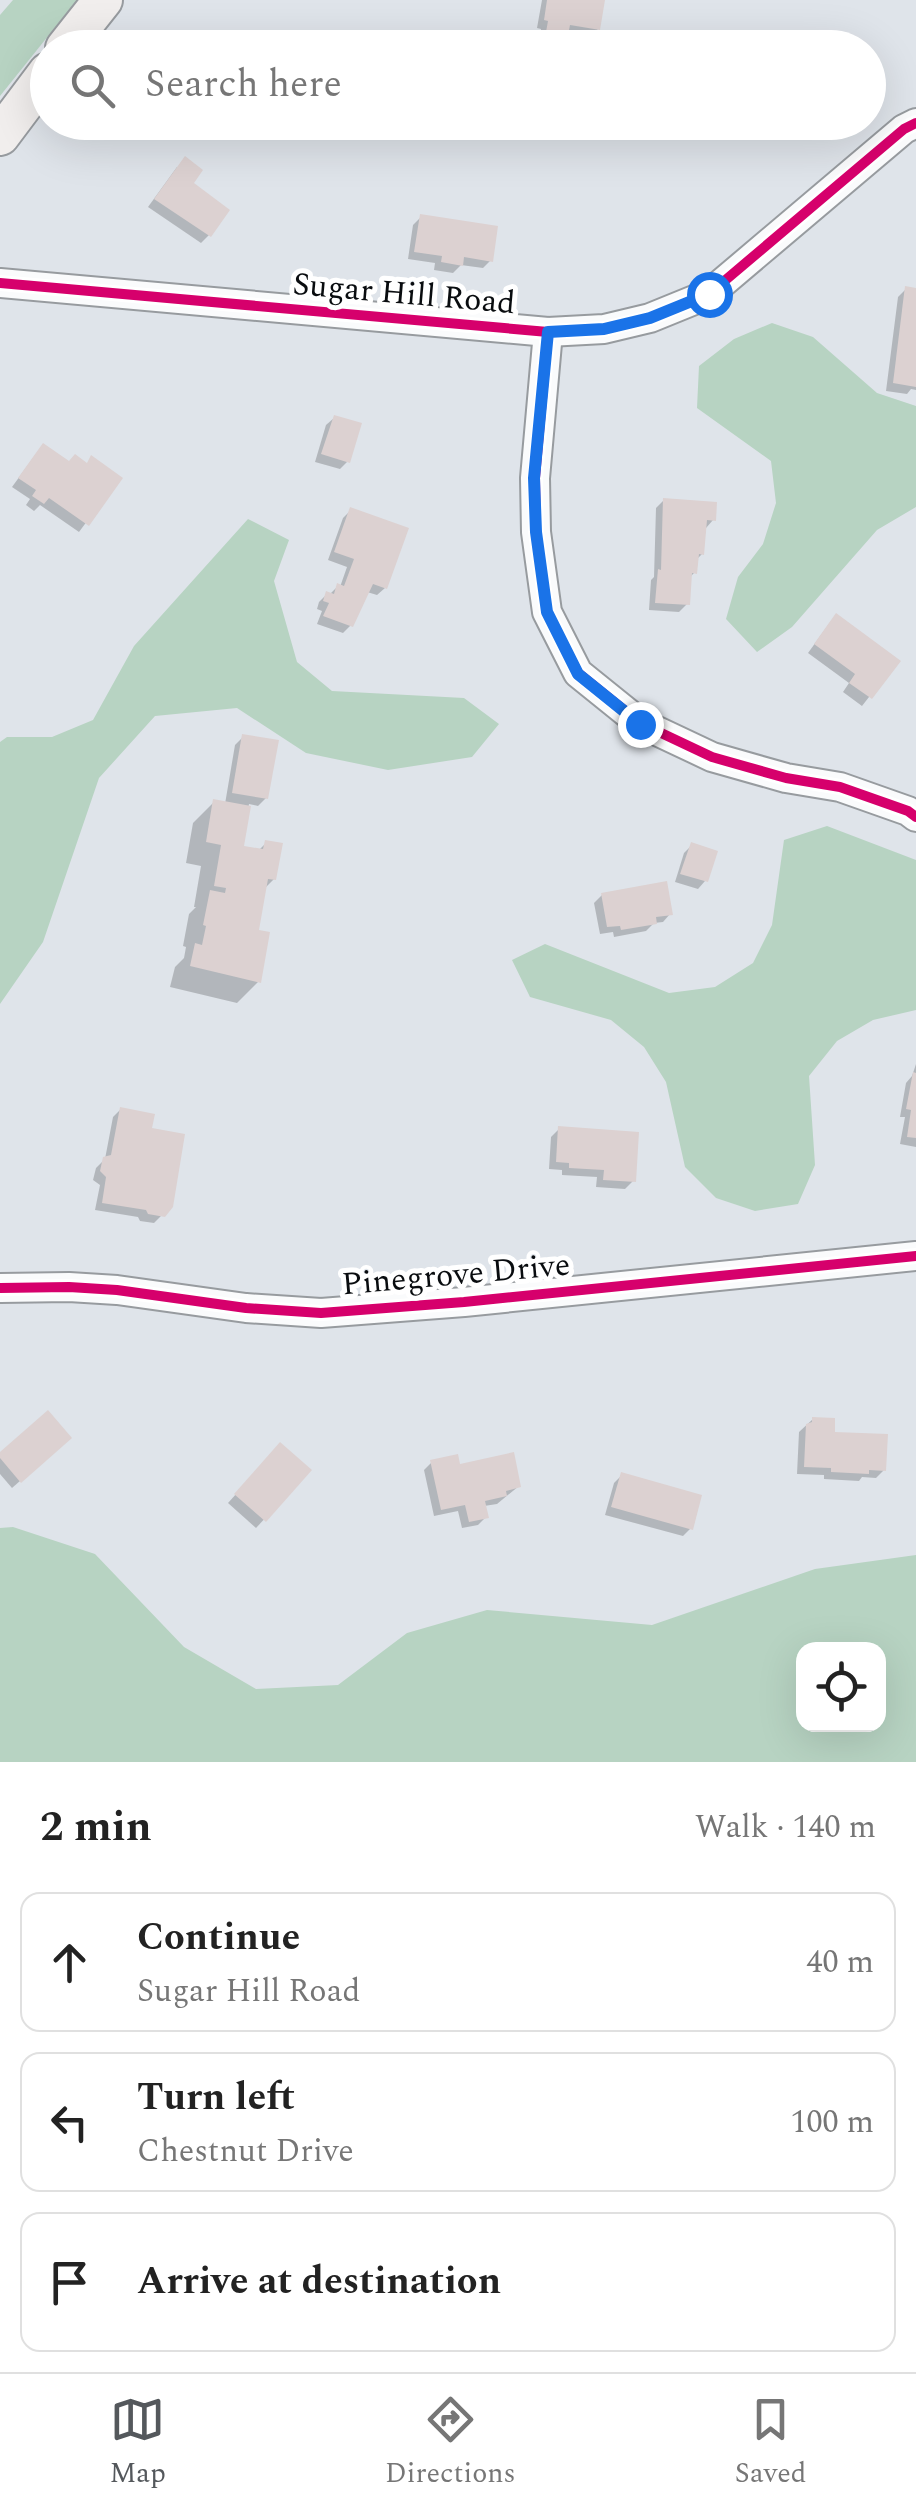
<!DOCTYPE html>
<html lang="en">
<head>
<meta charset="utf-8">
<style>
  :root { --surface:#fff; --page:#f6f6f6; --text:#222; --muted:#767676; --line:#e0e0e0; --accent:#54585c }
  body { margin:0; font-family:Spectral,serif; background:var(--page); color:var(--text) }
  .controls { position:absolute; right:30px; bottom:30px; display:grid; overflow:hidden; border-radius:20px; box-shadow:0 10px 40px #0002 }
  .controls button { width:90px; height:90px; display:grid; place-items:center; padding:0; border:0; border-bottom:2px solid var(--line); background:var(--surface); color:var(--text); font:50px sans-serif }
  .stop { position:absolute; width:30px; height:30px; margin:-22px; border:8px solid #1a73e8; border-radius:50%; background:#fff }
  .stop.end { background:#1a73e8; border-color:#fff; box-shadow:0 2px 10px #0008 }
  .list { margin:0; padding:0; list-style:none }
  h2 { display:flex; justify-content:space-between; align-items:center; height:130px; margin:0; padding:0 40px; font-size:42px }
  h2 small { font-size:32px; font-weight:400; color:var(--muted) }
  .list li { display:grid; grid-template-columns:65px 1fr auto; gap:30px; align-items:center; box-sizing:border-box; height:140px; margin:0 20px 20px; padding:0 20px; border:2px solid var(--line); border-radius:20px }
  .list b { display:block; font-size:38px; white-space:nowrap }
  .list p { margin:0; font-size:32px; white-space:nowrap; color:var(--muted) }
  .list em { font-size:32px; font-style:normal; color:var(--muted) }
  .icon { flex:none; width:55px; height:55px; fill:none; stroke:currentColor; stroke-width:2; stroke-linecap:round; stroke-linejoin:round }
  .map { position:relative; flex:none; width:916px; height:1762px; overflow:hidden }
  .search { position:absolute; background:var(--surface); box-shadow:0 10px 40px #0002; left:30px; right:30px; top:30px; height:110px; display:flex; align-items:center; gap:25px; box-sizing:border-box; padding:0 35px; border-radius:55px; color:var(--muted); font-size:38px }
  .sheet { height:610px; background:var(--surface) }
  nav { display:flex; justify-content:space-around; align-items:center; box-sizing:border-box; height:140px; border-top:2px solid var(--line); background:var(--surface); font-size:28px; color:var(--muted) }
  nav a { display:grid; justify-items:center; gap:5px }
  nav .on { color:var(--accent) }
  .map>svg:first-child { display:block }
  .green { fill:#b7d3c2; fill-rule:evenodd }
  .shadow { fill:#0003 }
  .building { fill:#dcd1d1 }
  .lines { fill:none; stroke-linecap:round; stroke-linejoin:round }
  .street-casing { stroke:#979b9f; stroke-width:32 }
  .secondary-casing { stroke:#979b9f; stroke-width:42 }
  .street { stroke:#fafbfc; stroke-width:28 }
  .secondary { stroke:#f1eeed; stroke-width:38 }
  .cycleway-casing { stroke:#fff; stroke-width:16 }
  .cycleway { stroke:#d6006c; stroke-width:10 }
  .route { stroke:#1a73e8; stroke-width:12 }
  .labels { text-anchor:middle; dominant-baseline:central; stroke-width:10; stroke-linejoin:round; paint-order:stroke }
  .street-label { font-size:32px; fill:#090c0f; stroke:#fff }
</style>
</head>
<body>
<div class="map">
<svg width="916" height="1762" viewBox="0 0 916 1762">
  <rect width="100%" height="100%" fill="#dfe4ea"/>
  <g class="green">
    <path d="M13,0H77L0,96V15Z"/>
    <path d="M772,323L813,337L877,393L916,406V507L877,530L792,627L757,652L726,619L738,577L763,544L776,503L771,461L697,408L699,366L734,339Z"/>
    <path d="M248,519L289,540L274,581L297,662L332,691L464,698L499,724L472,757L388,770L306,753L237,708L155,716L99,778L43,942L0,1004V742L7,737H52L93,720L134,646Z"/>
    <path d="M827,826L916,860V1010L873,1020L837,1041L809,1076L815,1165L798,1204L755,1211L716,1198L685,1167L666,1082L644,1047L611,1020L530,997L512,960L545,944L669,993L715,987L753,963L772,925L784,840Z"/>
    <path d="M13,1527L95,1554L184,1647L256,1689L338,1685L407,1633L487,1610L652,1625L815,1569L916,1555V1762H0V1528ZM804,1650H878V1724H804Z"/>
  </g>
  <g class="shadow">
    <path d="M542,0H602L598,29L590,37L566,33L558,42L540,39L541,29L537,28Z"/>
    <path d="M177,167L190,184L209,235L201,243L148,207Z"/>
    <path d="M421,217L491,260L483,268L461,265L453,273L434,270L435,263L408,259L413,225Z"/>
    <path d="M906,289L916,290V390L911,389L907,394L886,391L898,297Z"/>
    <path d="M334,418L348,461L340,469L315,462L326,425Z"/>
    <path d="M36,454L119,478L79,532L40,505L34,511L26,505L30,499L12,487Z"/>
    <path d="M664,500L713,520L706,528L702,554L696,560L695,572L689,578L687,604L679,612L649,610L651,580L654,577L656,508Z"/>
    <path d="M351,510L385,588L377,595L367,592L351,625L343,633L317,624L322,611L317,609L319,602L327,594L329,595L338,586L340,587L347,567L328,560L343,518Z"/>
    <path d="M829,624L897,661L862,706L843,692L849,683L808,653Z"/>
    <path d="M243,737L266,798L258,806L249,804L241,848L258,851L266,843L274,879L264,889L256,932L258,982L237,1003L170,987L175,967L184,958L186,947L183,946L189,914L196,907H194L201,866L186,863L193,823L214,802L225,804L235,745Z"/>
    <path d="M692,845L705,881L698,889L675,882L684,853Z"/>
    <path d="M602,895L670,914L663,922L654,923L646,931L614,937L613,932L600,934L594,903Z"/>
    <path d="M916,1064V1147L900,1144L905,1117H900L906,1083L912,1076Z"/>
    <path d="M121,1109L171,1206L154,1223L140,1221L138,1217L95,1210L100,1185L93,1180L96,1168L105,1159L113,1117Z"/>
    <path d="M559,1129L633,1181L625,1189L596,1187L597,1177L562,1175V1170L549,1169L551,1137Z"/>
    <path d="M813,1419L832,1434L884,1470L876,1478L862,1477L859,1481L824,1479V1475L797,1474L799,1432Z"/>
    <path d="M61,1445L12,1488L0,1474V1455Z"/>
    <path d="M273,1453L309,1471L256,1528L228,1503Z"/>
    <path d="M432,1462L458,1467L519,1486L497,1504L484,1506L486,1517L478,1525L462,1528L458,1511L434,1516L424,1470Z"/>
    <path d="M622,1475L691,1528L683,1536L605,1515L614,1483Z"/>
  </g>
  <g class="building">
    <path d="M547,0H605L600,30L570,25L568,35L546,32L548,21L544,20Z"/>
    <path d="M185,156L203,170L194,183L230,210L211,237L154,199Z"/>
    <path d="M420,214L498,226L493,262L464,257L463,266L441,262L442,256L414,252Z"/>
    <path d="M905,286L916,288V387L893,383Z"/>
    <path d="M334,415L362,423L350,463L321,454Z"/>
    <path d="M43,443L69,461L75,454L87,463L91,455L123,478L89,526L49,498L44,504L32,496L36,490L18,478Z"/>
    <path d="M663,498L717,502L716,521L707,520L704,555L699,554L697,574L692,573L690,605L655,603L658,569L661,570Z"/>
    <path d="M350,507L409,528L387,589L373,584L353,627L323,616L329,603L323,601L326,591L334,594L337,583L344,586L354,559L334,552Z"/>
    <path d="M836,613L901,661L872,699L849,683L855,674L814,644Z"/>
    <path d="M242,734L279,740L268,799L232,793Z"/>
    <path d="M213,799L251,806L244,846L263,849L265,840L283,843L276,880L268,879L259,930L270,932L261,983L190,966L195,943L202,945L206,926L203,925L210,890L225,893L226,888L214,886L221,845L206,842Z"/>
    <path d="M691,842L718,851L708,882L680,874Z"/>
    <path d="M667,881L673,915L656,917L657,924L621,930L620,926L607,927L601,893Z"/>
    <path d="M913,1072L916,1073V1138L907,1137L911,1110L906,1109Z"/>
    <path d="M120,1107L155,1114L152,1128L185,1134L173,1207L165,1217L148,1214L146,1210L102,1203L106,1177L100,1171L103,1157L111,1155Z"/>
    <path d="M558,1126L639,1132L636,1182L603,1180L604,1170L569,1168V1163L556,1162Z"/>
    <path d="M48,1410L72,1438L21,1483L0,1458V1452Z"/>
    <path d="M812,1417L835,1418V1432L888,1434L886,1471L869,1470V1474L831,1472V1468L804,1467L806,1424L812,1422Z"/>
    <path d="M280,1442L312,1470L266,1522L234,1494Z"/>
    <path d="M514,1452L521,1487L506,1491L507,1496L485,1501L489,1518L469,1522L465,1505L441,1510L430,1460L458,1454L460,1464Z"/>
    <path d="M621,1472L702,1495L693,1530L611,1507Z"/>
  </g>
  <g class="lines">
    <defs>
      <g id="street">
        <path d="M0,283L548,332L604,329L650,318L709,294L904,129L916,123"/>
        <path d="M548,332L535,478L536,532L547,612L578,673L640,723L712,757L786,778L840,787L908,811L916,817"/>
        <path d="M0,1288L69,1287L117,1290L246,1308L321,1313L464,1302L916,1256"/>
      </g>
      <g id="secondary">
        <path d="M65,48L103,0"/>
        <path d="M0,136L48,72"/>
      </g>
    </defs>
    <use href="#street" class="street-casing"/>
    <use href="#secondary" class="secondary-casing"/>
    <use href="#street" class="street"/>
    <use href="#secondary" class="secondary"/>
    <defs>
      <g id="cycleway">
        <path d="M0,283L548,332L604,329L650,318L709,294L904,129L916,123"/>
        <path d="M548,332L535,478L536,532L547,612L578,673L640,723L712,757L786,778L840,787L908,811L916,817"/>
        <path d="M0,1288L69,1287L117,1290L246,1308L321,1313L464,1302L916,1256"/>
      </g>
    </defs>
    <use href="#cycleway" class="cycleway-casing"/>
    <use href="#cycleway" class="cycleway"/>
  </g>
  <g class="lines">
    <path class="route" d="M640,724L578,674L547,612L536,532L534,478L548,332L604,329L650,318L709,294"/>
  </g>
  <g class="labels">
    <g class="street-label">
      <text transform="translate(404 294) rotate(5)">Sugar Hill Road</text>
      <text transform="translate(456 1275) rotate(-5)">Pinegrove Drive</text>
    </g>
  </g>
</svg>
<div class="controls">
<button><svg class="icon" aria-label="locate" viewBox="0 0 24 24"><circle cx="12" cy="12" r="6"/><path d="M12 2v4M12 18v4M2 12h4M18 12h4"/></svg></button>
</div>
<div class="stop" style="left:709px;top:294px"></div>
<div class="stop end" style="left:640px;top:724px"></div>
<div class="search"><svg class="icon" aria-label="search" viewBox="0 0 24 24"><circle cx="10" cy="10" r="6"/><path d="M15 15l6 6"/></svg>Search here</div>
</div>
<section class="sheet">
<h2>2 min<small>Walk · 140 m</small></h2>
<ul class="list">
<li><svg class="icon" aria-label="ahead" viewBox="0 0 24 24"><path d="M12 20V5M6 11l6-6 6 6"/></svg><div><b>Continue</b><p>Sugar Hill Road</p></div><em>40 m</em></li>
<li><svg class="icon" aria-label="left" viewBox="0 0 24 24"><path d="M17 20v-9H6M10 6l-5 5 5 5"/></svg><div><b>Turn left</b><p>Chestnut Drive</p></div><em>100 m</em></li>
<li><svg class="icon" aria-label="arrive" viewBox="0 0 24 24"><path d="M6 21V4h12l-3 4 3 4H6"/></svg><div><b>Arrive at destination</b></div></li>
</ul>
</section>
<nav>
<a class="on"><svg class="icon" aria-label="map" viewBox="0 0 24 24"><path d="M3 6l6-2 6 2 6-2v14l-6 2-6-2-6 2zM9 4v14M15 6v14"/></svg>Map</a>
<a><svg class="icon" aria-label="directions" viewBox="0 0 24 24"><path d="M12 3l9 9-9 9-9-9zM9 14v-3h6M13 9l2 2-2 2"/></svg>Directions</a>
<a><svg class="icon" aria-label="saved" viewBox="0 0 24 24"><path d="M7 4h10v16l-5-4-5 4z"/></svg>Saved</a>
</nav>
</body>
</html>
